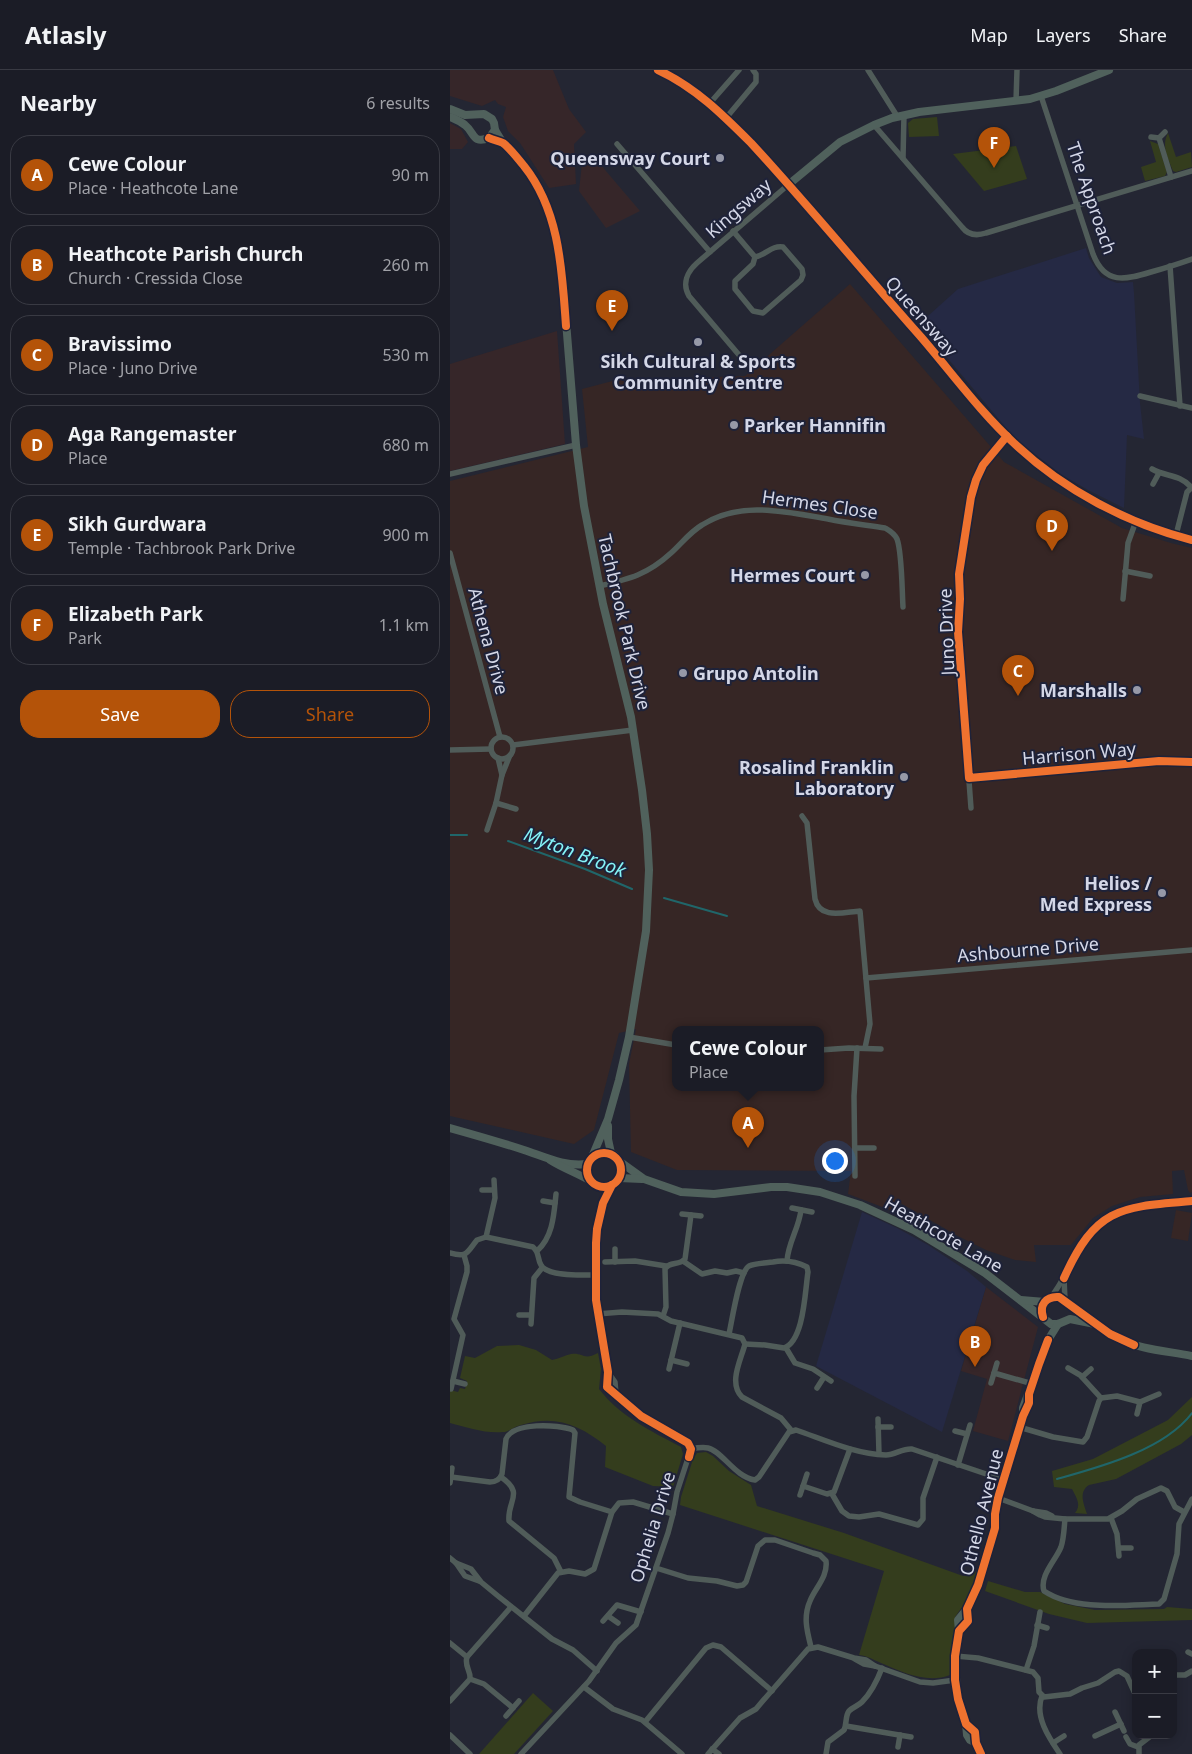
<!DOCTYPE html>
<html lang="en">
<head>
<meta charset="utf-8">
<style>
  :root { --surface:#1b1c26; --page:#282932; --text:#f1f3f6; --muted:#a0a1a7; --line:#393a43; --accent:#b45309 }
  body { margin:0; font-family:"Noto Sans",sans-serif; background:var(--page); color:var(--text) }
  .controls { position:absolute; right:15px; bottom:15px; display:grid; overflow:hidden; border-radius:10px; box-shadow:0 2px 12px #0003 }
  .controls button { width:45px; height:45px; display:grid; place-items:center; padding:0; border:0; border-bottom:1px solid var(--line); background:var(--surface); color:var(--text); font:25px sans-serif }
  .you { position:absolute; left:384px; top:1090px; width:18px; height:18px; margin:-12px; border:4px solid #fff; border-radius:50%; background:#1a73e8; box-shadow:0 0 0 8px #1a73e833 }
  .badge { display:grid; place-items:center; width:32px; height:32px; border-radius:50%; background:var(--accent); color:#fff; font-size:16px; font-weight:700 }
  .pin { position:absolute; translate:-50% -41px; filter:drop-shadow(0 1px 2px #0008) }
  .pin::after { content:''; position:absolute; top:26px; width:18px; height:15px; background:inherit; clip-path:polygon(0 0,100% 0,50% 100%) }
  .popup { position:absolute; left:222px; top:956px; width:152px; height:65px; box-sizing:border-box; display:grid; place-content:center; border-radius:10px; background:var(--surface); filter:drop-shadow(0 1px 4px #0005); font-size:16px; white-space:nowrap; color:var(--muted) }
  .popup b { font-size:19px; color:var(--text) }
  .popup::after { content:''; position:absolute; left:50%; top:100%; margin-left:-10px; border:10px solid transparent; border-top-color:var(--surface) }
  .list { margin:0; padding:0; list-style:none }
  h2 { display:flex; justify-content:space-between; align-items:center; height:65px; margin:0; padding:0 20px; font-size:21px }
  h2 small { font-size:16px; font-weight:400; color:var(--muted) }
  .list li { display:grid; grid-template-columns:32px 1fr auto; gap:15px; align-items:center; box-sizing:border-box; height:80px; margin:0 10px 10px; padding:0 10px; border:1px solid var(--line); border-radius:20px }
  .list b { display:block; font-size:19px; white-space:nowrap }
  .list p { margin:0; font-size:16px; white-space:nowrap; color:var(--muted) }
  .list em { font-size:16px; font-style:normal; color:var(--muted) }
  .actions { display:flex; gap:10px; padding:15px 20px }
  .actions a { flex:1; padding:11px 0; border:1px solid var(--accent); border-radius:20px; text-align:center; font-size:18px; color:var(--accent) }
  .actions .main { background:var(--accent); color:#fff }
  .map { position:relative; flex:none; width:742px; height:1684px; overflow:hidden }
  header { display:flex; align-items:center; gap:30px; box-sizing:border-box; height:70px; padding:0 25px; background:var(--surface); border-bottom:1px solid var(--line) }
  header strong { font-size:24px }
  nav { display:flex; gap:28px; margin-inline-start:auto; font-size:18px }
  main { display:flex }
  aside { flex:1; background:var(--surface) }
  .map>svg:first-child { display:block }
  .commercial { fill:#362629 }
  .industrial { fill:#362625; fill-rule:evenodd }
  .built { fill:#252944 }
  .green { fill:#343d1d }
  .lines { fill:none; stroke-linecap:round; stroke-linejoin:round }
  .stream { stroke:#20666a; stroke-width:2 }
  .street { stroke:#505c59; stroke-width:5.5 }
  .secondary { stroke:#50615c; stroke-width:8 }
  .cycleway-casing { stroke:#1e2239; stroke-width:11 }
  .cycleway { stroke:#ef722f; stroke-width:8 }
  .poi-dot { fill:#9699a8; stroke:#1e2239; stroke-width:2 }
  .labels { text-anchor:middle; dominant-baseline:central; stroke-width:4; stroke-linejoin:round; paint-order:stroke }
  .poi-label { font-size:18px; font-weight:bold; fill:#d4d7e7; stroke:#1e2239; text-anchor:end }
  .street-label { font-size:18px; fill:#d4d7e7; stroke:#1e2239 }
  .water-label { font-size:19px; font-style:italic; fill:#85f4f8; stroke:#1e2239 }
</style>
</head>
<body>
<header>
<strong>Atlasly</strong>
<nav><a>Map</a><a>Layers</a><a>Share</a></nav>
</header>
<main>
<aside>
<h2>Nearby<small>6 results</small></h2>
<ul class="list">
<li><span class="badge">A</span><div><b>Cewe Colour</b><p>Place · Heathcote Lane</p></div><em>90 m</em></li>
<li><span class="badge">B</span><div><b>Heathcote Parish Church</b><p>Church · Cressida Close</p></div><em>260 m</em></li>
<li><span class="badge">C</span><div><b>Bravissimo</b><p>Place · Juno Drive</p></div><em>530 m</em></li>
<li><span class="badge">D</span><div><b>Aga Rangemaster</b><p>Place</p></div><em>680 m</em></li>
<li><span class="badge">E</span><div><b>Sikh Gurdwara</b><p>Temple · Tachbrook Park Drive</p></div><em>900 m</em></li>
<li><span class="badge">F</span><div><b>Elizabeth Park</b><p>Park</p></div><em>1.1 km</em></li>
</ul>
<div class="actions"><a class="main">Save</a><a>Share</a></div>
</aside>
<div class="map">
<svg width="742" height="1684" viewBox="0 0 742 1684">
  <rect width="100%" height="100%" fill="#242633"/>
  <g class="commercial">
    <path d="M0,0H103L119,39L136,62L124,74L126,114L99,118L70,73L58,61L53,47L56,37L48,34L45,30L32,36L0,26Z"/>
    <path d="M0,53L11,59L18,72L12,79H0Z"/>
    <path d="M144,87L190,141L156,158L129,121L132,93Z"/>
    <path d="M107,261L115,374L0,401V294Z"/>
    <path d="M536,1217L588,1257L558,1371L523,1361L537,1309L511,1301Z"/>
  </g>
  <g class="industrial">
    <path d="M400,214L554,392L672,458L721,473L742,478V1122L740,1123L738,1120L734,1100L722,1101L723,1124L690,1127L662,1136L643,1148L621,1175H584L586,1192L565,1190L536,1180L508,1166L452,1134L448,1129L445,1130L443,1141L398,1124L401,1101L227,1100L181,1082L179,994L186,959L169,963L144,1060L124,1074L0,1046V411L138,377L132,319L174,308L175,314L242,308L295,306ZM226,959H370V1017H226Z"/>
    <path d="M726,1140L742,1143L738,1171L721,1168Z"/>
  </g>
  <g class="built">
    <path d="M636,178L639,188L651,207L667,213L683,212L684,223L690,333L694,369L677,365L674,438L638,420L612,405L573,375L557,359L469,254L508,219Z"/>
    <path d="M412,1142L447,1158L478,1175L517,1201L536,1217L492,1362L366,1296Z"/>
  </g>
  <g class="green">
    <path d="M487,47L489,66L459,67L458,53L463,49Z"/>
    <path d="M718,63L726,87L741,82L742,97L726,102L723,101C718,88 711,76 718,63Z"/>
    <path d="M700,71L708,74L717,102L715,106L695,111L691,97L706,92Z"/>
    <path d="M566,76L577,109L534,121L503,84Z"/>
    <path d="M69,1275L86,1280L102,1290C109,1289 115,1285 121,1284C133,1282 133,1291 148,1283L151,1299L149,1319C171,1347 201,1361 231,1377L233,1384L223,1417L203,1416L155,1397L156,1376C130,1355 105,1344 71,1355C65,1356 59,1362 53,1362C36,1364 16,1357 0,1353V1320L8,1322L10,1318L15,1319L17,1311L10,1308L15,1286L25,1288L47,1276Z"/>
    <path d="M742,1327V1365L731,1374L666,1409L639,1415C628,1422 634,1434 637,1444L625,1443C632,1435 626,1427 622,1419L604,1417L602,1401L643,1389L718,1350Z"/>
    <path d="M256,1382L263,1386L279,1401L301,1415L307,1436L394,1463L513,1506L528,1501L517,1530L505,1547V1557L501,1583L500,1605C477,1614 452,1602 431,1593C424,1590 418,1586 409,1585L434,1501L230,1435L231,1427L243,1389L247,1383Z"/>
    <path d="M538,1511L575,1522H590L615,1534L645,1540L714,1539L717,1537L742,1539V1550L637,1553L599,1544L535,1521Z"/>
    <path d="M83,1623L103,1641L64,1684H29Z"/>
  </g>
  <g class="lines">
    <g class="stream">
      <path d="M0,765H17"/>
      <path d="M58,771L135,799L182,819"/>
      <path d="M214,828L277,846"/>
      <path d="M607,1409C650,1397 714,1380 742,1343"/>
    </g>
    <g class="street">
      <path d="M418,0L447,46"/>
      <path d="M591,26L643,184C655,215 675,210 701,202C715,198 728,194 742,189"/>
      <path d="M566,31L567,0"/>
      <path d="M260,33L289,0"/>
      <path d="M276,48L306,12V4L303,0"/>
      <path d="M424,55L512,157C518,165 527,166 536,163L742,101"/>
      <path d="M701,67L709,68L715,62"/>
      <path d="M709,68L721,107"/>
      <path d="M167,74L260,182"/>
      <path d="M453,88L454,45"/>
      <path d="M283,161L305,187L303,194L285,211V219L303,241L313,243L351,210L353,205L352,199L333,177C322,175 316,185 305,187"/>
      <path d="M720,196L730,336"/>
      <path d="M295,292L239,226C232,214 237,202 247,193L338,115"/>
      <path d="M690,326L742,338"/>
      <path d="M702,399C716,407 729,404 741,417"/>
      <path d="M0,404L126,375"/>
      <path d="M703,414L709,403"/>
      <path d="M726,465L737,422L742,417"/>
      <path d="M0,483L50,667"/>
      <path d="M675,501L700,506"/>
      <path d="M149,516C179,509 197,505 221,483C231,474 240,462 252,455C291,430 336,442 378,449C397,453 416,455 435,458C440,461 444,463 447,469C452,482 452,521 453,537"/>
      <path d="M673,529L678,473L686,451"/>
      <circle cx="52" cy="678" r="11"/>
      <path d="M63,675L183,660"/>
      <path d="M0,680L41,679"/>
      <path d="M48,688L52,705"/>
      <path d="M519,708L709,691L742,692"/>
      <path d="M46,733L66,739"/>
      <path d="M521,738L508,562L510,529L509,504L521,427L526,410L533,395L557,366"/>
      <path d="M352,746L357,753L365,829C370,850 394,842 410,841L420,954L415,978"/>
      <path d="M37,760L46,733L52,705L60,685"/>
      <path d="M416,908L742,880"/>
      <path d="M179,967L226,975"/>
      <path d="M370,980L399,978L431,979"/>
      <path d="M405,1078H424"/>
      <path d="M405,1106L404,1026L407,978"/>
      <path d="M32,1120H44"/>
      <path d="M93,1131L105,1133"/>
      <path d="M342,1138L362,1142"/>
      <path d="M232,1144L251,1146"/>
      <path d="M36,1167L45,1128L44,1110"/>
      <path d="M165,1179V1192"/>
      <path d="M87,1181C103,1167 104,1144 106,1124"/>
      <path d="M0,1183C18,1188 17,1182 27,1170L36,1167L83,1177C90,1183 87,1189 91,1195C97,1207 133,1205 145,1205"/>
      <path d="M233,1191L252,1204L265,1201L277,1203L286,1201L294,1203"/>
      <path d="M337,1191C338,1173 349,1158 351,1140"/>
      <path d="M155,1192L185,1191L216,1196"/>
      <path d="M614,1208L615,1230"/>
      <path d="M601,1228C605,1221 610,1215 613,1208C619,1198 623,1187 629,1177C656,1134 697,1135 742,1131"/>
      <path d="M147,1244L172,1242L208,1244L221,1251L292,1268L295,1274C291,1290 278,1313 292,1327L331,1348L341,1360"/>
      <path d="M69,1245H81"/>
      <path d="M213,1246L216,1237L215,1199C219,1191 229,1196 235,1189L241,1145"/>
      <path d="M81,1254L84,1208L92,1198"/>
      <path d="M279,1264C282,1251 289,1202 299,1196C305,1193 316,1193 323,1192C334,1190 347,1192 357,1197L358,1202C355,1221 354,1271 334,1278L315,1275L295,1274"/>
      <path d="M336,1278L345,1293L363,1299L381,1311"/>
      <path d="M221,1290L237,1294"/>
      <path d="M547,1293L544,1303L583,1314"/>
      <path d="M618,1298L630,1305L651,1328"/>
      <path d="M219,1299L230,1253"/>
      <path d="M158,1302L165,1312L166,1324"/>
      <path d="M632,1307L641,1299"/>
      <path d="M3,1311L15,1314"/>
      <path d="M541,1313L544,1303"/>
      <path d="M367,1318L374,1307"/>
      <path d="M1,1319L13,1265L4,1249L17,1202V1196L14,1185"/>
      <path d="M687,1344L690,1332"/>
      <path d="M428,1349L429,1384"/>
      <path d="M428,1357H441"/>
      <path d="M569,1357L603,1367L633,1372L637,1367L649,1331L651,1328L667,1326L690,1332L709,1324"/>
      <path d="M505,1361L517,1364"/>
      <path d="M241,1379C246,1378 253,1377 258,1378C272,1381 285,1407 305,1410L309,1407L339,1362L346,1360C375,1370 405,1384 436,1385C445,1385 453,1378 462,1379L554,1410"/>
      <path d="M508,1395L520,1355"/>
      <path d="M1,1407L40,1412C46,1412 50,1409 52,1404L56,1369C63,1352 108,1354 123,1360L125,1363L119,1427L130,1432L162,1442"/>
      <path d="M51,1407C75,1424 57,1430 59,1451L104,1488L111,1502"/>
      <path d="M0,1413L2,1398"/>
      <path d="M353,1416L377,1424L384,1422L400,1379"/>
      <path d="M382,1424L392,1441L399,1446L409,1447L429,1444L468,1455L473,1449V1428L487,1387"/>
      <path d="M350,1425L357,1404"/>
      <path d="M548,1428L583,1441L596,1443L602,1446"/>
      <path d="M583,1441L590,1445L595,1447L615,1449H658L672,1441L687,1429L711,1418L717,1421L725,1437L734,1442"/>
      <path d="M661,1448L667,1464L669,1486"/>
      <path d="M615,1449C614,1458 614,1468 611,1477C606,1490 589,1506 594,1521C624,1541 674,1535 709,1534L714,1529L727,1484L729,1454L742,1429"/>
      <path d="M669,1478H681"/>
      <path d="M0,1488L6,1493L15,1506L29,1511"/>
      <path d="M6,1493L21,1499L31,1512L48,1526L102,1569L123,1580L147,1601"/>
      <path d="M206,1498L238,1508L267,1511L287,1516L293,1515L296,1512L308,1476L315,1470H325L363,1483L370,1485L376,1491C378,1507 365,1518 360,1531C353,1547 357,1561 361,1577"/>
      <path d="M74,1546L108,1503L119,1501L135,1504L144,1499L162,1442L169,1433L183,1432L223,1444"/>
      <path d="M158,1546L168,1553"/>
      <path d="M153,1551L167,1535L191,1542"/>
      <path d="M587,1555L597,1558"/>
      <path d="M0,1573L17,1587"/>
      <path d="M738,1582L742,1584"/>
      <path d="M505,1586L528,1588L583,1602L588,1608L589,1622L594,1627L620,1624L632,1618L648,1613L665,1602L669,1601L677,1606L686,1626"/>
      <path d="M405,1589L414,1594L425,1596L470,1612L483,1613L505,1610"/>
      <path d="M576,1600L584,1576L590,1542"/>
      <path d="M723,1605H735L742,1601"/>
      <path d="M20,1609L34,1614L63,1638"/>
      <path d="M134,1617L163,1639L192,1650L232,1684"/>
      <path d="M592,1626C584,1646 599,1668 610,1684"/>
      <path d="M0,1631L20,1609C21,1601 14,1596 17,1587L61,1537"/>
      <path d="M665,1642L674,1661"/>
      <path d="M56,1646L69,1631"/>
      <path d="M195,1652L256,1578L263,1575L271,1577L322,1621"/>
      <path d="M396,1656L461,1667"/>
      <path d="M0,1665L20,1684"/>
      <path d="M645,1666L671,1654"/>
      <path d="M676,1667L680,1674L688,1677"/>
      <path d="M603,1673L614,1666"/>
      <path d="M448,1677L450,1665"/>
      <path d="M262,1679L269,1684"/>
      <path d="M71,1684L139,1611L166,1573L186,1555L218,1463L223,1444L227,1422L241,1379L240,1375L235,1370L191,1346L157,1317L158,1302L146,1230V1173L147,1159L153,1133L162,1115"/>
      <path d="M258,1684L290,1648L306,1639L311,1633L358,1579L368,1577L404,1588L416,1590L425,1596"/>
      <path d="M376,1684L378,1672L394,1660C397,1654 395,1646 399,1641C403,1637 408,1636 412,1632C422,1622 427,1611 432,1598"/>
      <path d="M689,1684V1675L702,1665"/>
    </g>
    <g class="secondary">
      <path d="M208,0C245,17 273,45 301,73C359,136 414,203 471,267C502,303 531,343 566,375C614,420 678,454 742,470"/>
      <path d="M0,39L15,45L34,44L42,49L44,53L45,60L53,73L77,100L88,117L97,137L104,157L112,202L126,375L134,436L153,534L181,647L192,720L197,764L199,800L196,861L179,967L169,1010L158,1049L142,1087"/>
      <path d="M0,47C5,49 11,52 15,55C25,63 22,74 39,68L45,60"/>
      <path d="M338,115L390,72L424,55L442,48L469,42L580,29L606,21L659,0"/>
      <path d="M158,1056V1069L161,1083"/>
      <path d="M0,1058C25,1065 50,1072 74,1080C95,1087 115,1097 137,1094"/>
      <path d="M100,1090C114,1099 130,1104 144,1113C172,1134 183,1075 150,1083C137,1086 134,1100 140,1110"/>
      <path d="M169,1091L194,1109L231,1122L264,1124L321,1117H337L370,1122L410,1135L464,1160L535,1203L601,1254H608L620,1249L645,1254"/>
      <path d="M169,1108L192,1109"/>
      <path d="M571,1230L595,1232"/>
      <path d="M593,1247C590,1237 596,1225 608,1227C612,1228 614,1231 617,1233C633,1246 650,1259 668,1268C690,1280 718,1281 742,1286"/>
      <path d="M509,1561L518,1551L517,1539"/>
      <path d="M516,1654L525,1662L526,1673"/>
      <path d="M531,1684L526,1673L520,1670L517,1665L516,1654L508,1629L505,1597L509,1561L508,1550L517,1539L528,1515L545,1458V1444L548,1428L573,1346V1338L598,1270L608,1254"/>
    </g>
    <defs>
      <g id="cycleway">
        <path d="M208,0C245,17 273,45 301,73C359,136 414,203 471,267C502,303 531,343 566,375C614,420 678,454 742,470"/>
        <path d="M39,68C43,70 49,71 53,73C61,79 68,89 74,96C110,141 112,201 116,256"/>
        <path d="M557,366L533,395L526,410L521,427L509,504L510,529L508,562L519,708L709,691L742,692"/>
        <circle cx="154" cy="1100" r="17"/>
        <path d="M162,1115L153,1133L147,1159L146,1173V1230L158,1302L157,1317L191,1346L238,1373L241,1379L239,1387"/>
        <path d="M614,1208C646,1137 670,1137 742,1131"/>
        <path d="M593,1247C589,1235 596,1226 609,1227L660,1264L684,1275"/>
        <path d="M531,1684L526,1673L525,1662L516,1654L508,1629L505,1610V1586L509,1561L518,1551L517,1539L528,1515L545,1458V1444L548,1428L573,1346L579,1333V1324L589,1294L598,1270"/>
      </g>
    </defs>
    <use href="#cycleway" class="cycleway-casing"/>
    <use href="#cycleway" class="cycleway"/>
  </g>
  <g class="poi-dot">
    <circle cx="270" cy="88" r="5"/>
    <circle cx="248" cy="272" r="5"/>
    <circle cx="284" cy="355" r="5"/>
    <circle cx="415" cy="505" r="5"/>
    <circle cx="233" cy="603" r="5"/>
    <circle cx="687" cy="620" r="5"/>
    <circle cx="454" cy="707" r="5"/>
    <circle cx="712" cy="823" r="5"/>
  </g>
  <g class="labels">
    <g class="poi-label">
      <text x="260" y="88">Queensway Court</text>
      <text x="248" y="291" text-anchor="middle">Sikh Cultural &amp; Sports<tspan x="248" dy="21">Community Centre</tspan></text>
      <text x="294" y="355" text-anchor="start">Parker Hannifin</text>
      <text x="405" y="505">Hermes Court</text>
      <text x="243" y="603" text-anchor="start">Grupo Antolin</text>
      <text x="677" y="620">Marshalls</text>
      <text x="444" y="697">Rosalind Franklin<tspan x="444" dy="21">Laboratory</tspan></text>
      <text x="702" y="813">Helios /<tspan x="702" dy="21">Med Express</tspan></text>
    </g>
    <g class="street-label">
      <text transform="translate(642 128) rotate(71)">The Approach</text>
      <text transform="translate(288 138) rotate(-41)">Kingsway</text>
      <text transform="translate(472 246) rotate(49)">Queensway</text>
      <text transform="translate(370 434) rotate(8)">Hermes Close</text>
      <text transform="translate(175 552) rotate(77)">Tachbrook Park Drive</text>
      <text transform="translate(496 562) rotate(-92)">Juno Drive</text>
      <text transform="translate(39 571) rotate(75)">Athena Drive</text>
      <text transform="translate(629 683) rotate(-5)">Harrison Way</text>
      <text transform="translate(578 879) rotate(-5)">Ashbourne Drive</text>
      <text transform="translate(494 1164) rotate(30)">Heathcote Lane</text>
      <text transform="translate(531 1442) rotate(-76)">Othello Avenue</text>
      <text transform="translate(202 1457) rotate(-73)">Ophelia Drive</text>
    </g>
    <g class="water-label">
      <text transform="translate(125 782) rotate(21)">Myton Brook</text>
    </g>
  </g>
</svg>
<div class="controls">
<button>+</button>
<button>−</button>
</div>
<div class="you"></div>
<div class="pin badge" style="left:298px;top:1078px">A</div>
<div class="popup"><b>Cewe Colour</b>Place</div>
<div class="pin badge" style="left:525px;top:1297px">B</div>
<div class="pin badge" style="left:568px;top:626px">C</div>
<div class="pin badge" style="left:602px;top:481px">D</div>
<div class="pin badge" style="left:162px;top:261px">E</div>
<div class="pin badge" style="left:544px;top:98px">F</div>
</div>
</main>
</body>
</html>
